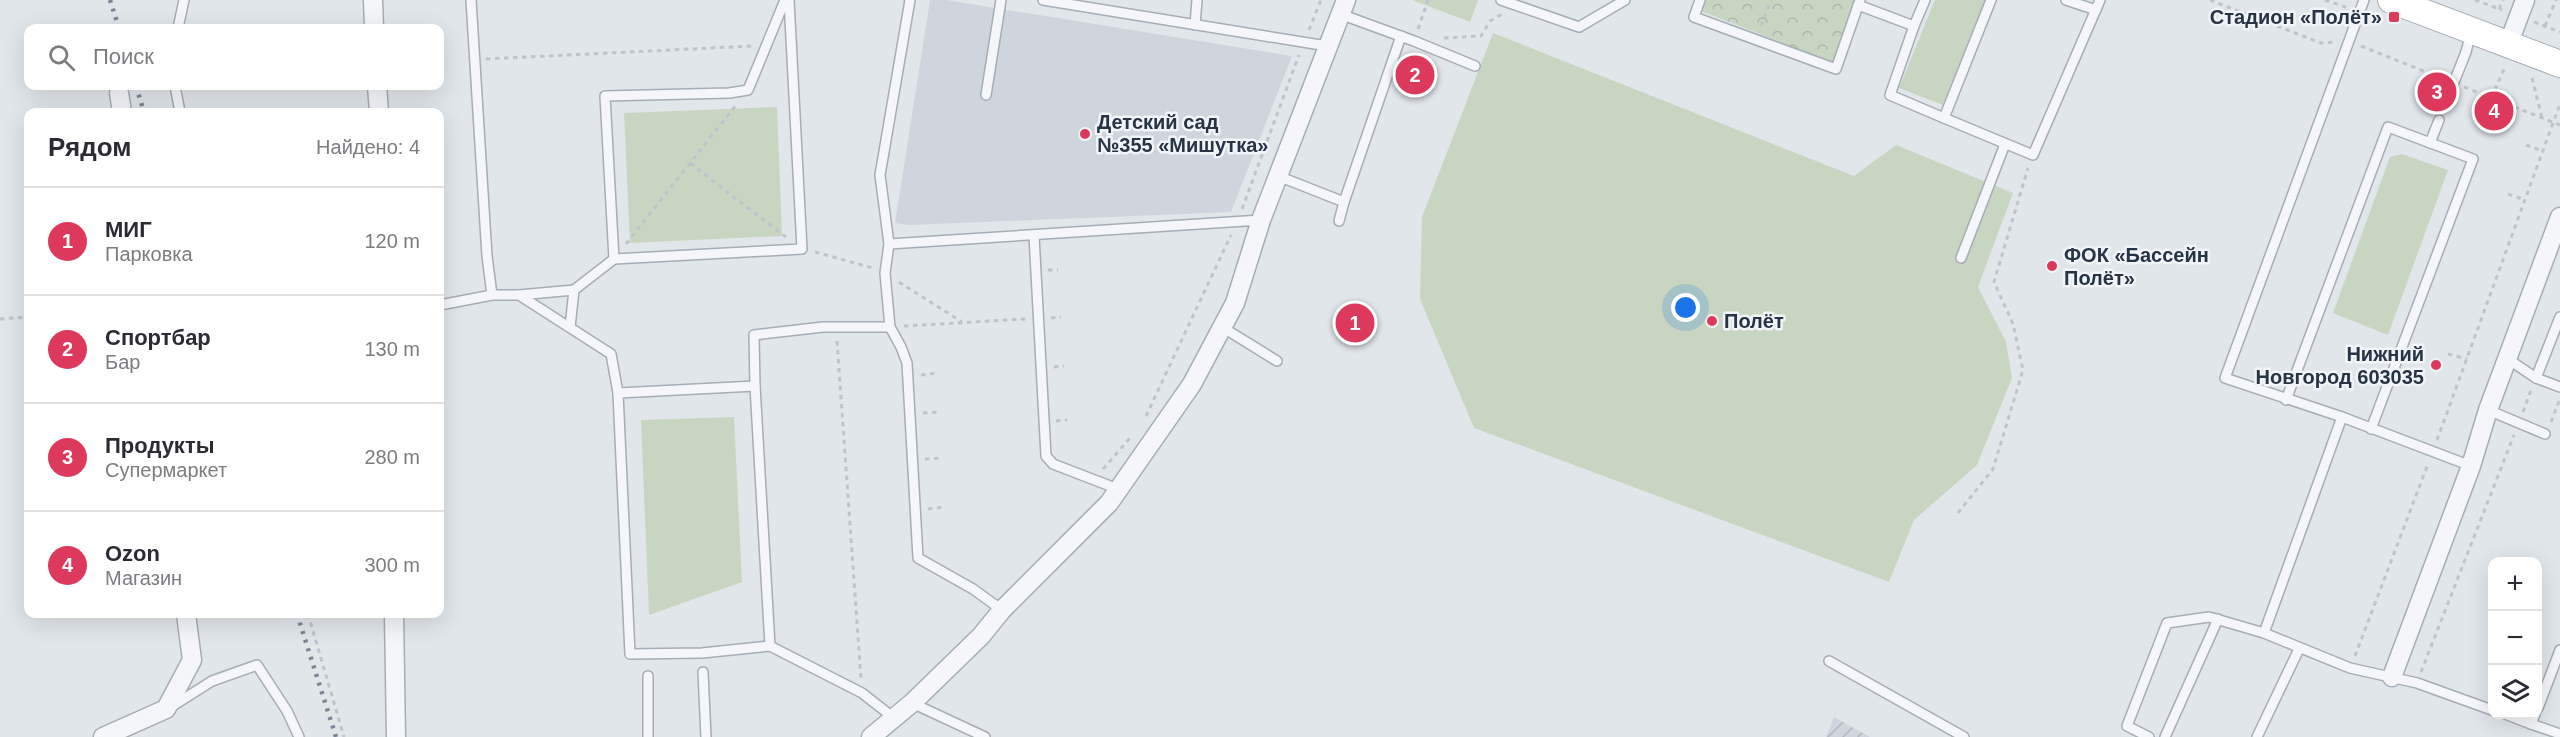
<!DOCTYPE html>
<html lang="ru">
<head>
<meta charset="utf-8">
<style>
  :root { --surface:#fff; --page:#f7f7f7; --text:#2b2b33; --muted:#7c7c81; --line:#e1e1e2; --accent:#dd395d }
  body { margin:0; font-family:Helvetica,sans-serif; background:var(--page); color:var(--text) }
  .controls { position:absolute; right:18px; bottom:18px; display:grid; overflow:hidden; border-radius:12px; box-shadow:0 6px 24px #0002 }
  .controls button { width:54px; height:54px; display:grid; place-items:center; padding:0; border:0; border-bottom:2px solid var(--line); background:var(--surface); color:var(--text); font:30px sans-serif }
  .you { position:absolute; left:1686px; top:308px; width:21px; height:21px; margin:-15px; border:4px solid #fff; border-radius:50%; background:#1a73e8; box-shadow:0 0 0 9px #1a73e833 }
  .badge { display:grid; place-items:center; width:39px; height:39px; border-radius:50%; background:var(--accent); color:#fff; font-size:20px; font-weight:700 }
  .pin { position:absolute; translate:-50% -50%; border:3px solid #fff; box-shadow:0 2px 6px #0006 }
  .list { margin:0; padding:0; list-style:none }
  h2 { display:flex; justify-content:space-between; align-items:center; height:78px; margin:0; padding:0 24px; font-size:26px }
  h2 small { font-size:20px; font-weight:400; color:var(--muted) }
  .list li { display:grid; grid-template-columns:39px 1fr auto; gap:18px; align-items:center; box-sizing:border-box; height:108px; padding:0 24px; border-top:2px solid var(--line) }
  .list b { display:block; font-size:22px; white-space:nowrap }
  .list p { margin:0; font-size:20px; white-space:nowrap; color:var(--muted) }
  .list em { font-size:20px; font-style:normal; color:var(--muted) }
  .icon { flex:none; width:33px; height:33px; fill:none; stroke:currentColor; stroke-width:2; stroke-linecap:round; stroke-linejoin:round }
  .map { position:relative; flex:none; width:2560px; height:737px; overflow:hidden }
  .search { position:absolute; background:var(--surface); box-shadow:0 6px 24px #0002; left:24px; top:24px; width:420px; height:66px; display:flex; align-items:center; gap:15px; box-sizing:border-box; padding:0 21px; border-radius:12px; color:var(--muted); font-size:22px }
  .panel { position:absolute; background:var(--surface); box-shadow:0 6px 24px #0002; left:24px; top:108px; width:420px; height:510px; border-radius:12px }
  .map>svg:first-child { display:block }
  .built { fill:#cfd5dd }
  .industrial { fill:url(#industrial-furrows) }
  .forest { fill:url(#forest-crowns) }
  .green { fill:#c8d6c1 }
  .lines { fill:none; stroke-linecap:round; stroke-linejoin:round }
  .lane-casing { stroke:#a5adb6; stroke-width:12 }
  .street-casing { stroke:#a5adb6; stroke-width:21 }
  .secondary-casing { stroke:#a5adb6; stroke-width:28 }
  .path { stroke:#bfc4ca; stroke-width:3; stroke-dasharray:4.5 4.5; stroke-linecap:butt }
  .lane { stroke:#f4f6f9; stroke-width:9 }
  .street { stroke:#f4f6f9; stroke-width:18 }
  .secondary { stroke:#fff; stroke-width:26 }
  .rail { stroke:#788697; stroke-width:4.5; stroke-dasharray:3 6; stroke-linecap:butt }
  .poi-dot { fill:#dd395d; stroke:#f1f4f8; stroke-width:2 }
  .labels { text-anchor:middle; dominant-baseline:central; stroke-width:5; stroke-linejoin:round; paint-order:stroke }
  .poi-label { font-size:20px; font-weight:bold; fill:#273445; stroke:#f1f4f8; text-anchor:start }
</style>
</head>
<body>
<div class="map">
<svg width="2560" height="737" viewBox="0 0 2560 737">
  <defs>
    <pattern id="industrial-furrows" width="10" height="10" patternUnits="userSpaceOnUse" patternTransform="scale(1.5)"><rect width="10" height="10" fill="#cfd5dd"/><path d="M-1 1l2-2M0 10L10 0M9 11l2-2" fill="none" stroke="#b2b7bf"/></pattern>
    <pattern id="forest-crowns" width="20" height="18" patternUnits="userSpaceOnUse" patternTransform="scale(1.5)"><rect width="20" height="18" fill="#c8d6c1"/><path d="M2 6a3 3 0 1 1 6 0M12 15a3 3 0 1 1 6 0" fill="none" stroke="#acb8a7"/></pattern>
  </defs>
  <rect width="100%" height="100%" fill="#e1e6eb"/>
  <path class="built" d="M930,0H946L1292,56L1231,212L909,225L895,223Z"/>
  <path class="industrial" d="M1834,717L1870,737H1826Z"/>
  <path class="forest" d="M1706,0H1857L1833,63L1701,11Z"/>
  <g class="green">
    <path d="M1412,0H1478L1470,22Z"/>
    <path d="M1935,0H1985L1943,105L1899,88Z"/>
    <path d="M1493,33L1854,176L1896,145L2013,193L1978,287L2006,342L2012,378L1977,465L1914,520L1889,582L1474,428L1420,299L1422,217Z"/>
    <path d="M777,107L782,236L630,243L624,113Z"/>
    <path d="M2402,154L2448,170L2388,335L2333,313L2390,157Z"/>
    <path d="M734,417L742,582L649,615L641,420Z"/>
  </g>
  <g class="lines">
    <defs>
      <g id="lane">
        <path d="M471,0L487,256L492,295H519L611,354L618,393L755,386L770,646L862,693L894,718"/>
        <path d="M785,0L748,90L729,93L605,96L614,259L802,249L789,0"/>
        <path d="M910,0L880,175L889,244L885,273L890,327L901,347L907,363L918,558L973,589L1002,610"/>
        <path d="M1043,0L1327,46"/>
        <path d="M1501,0L1579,27L1625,0"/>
        <path d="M1700,0L1694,17L1836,69L1860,0"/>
        <path d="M1991,0L1944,118L2033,155L2100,0"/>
        <path d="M2066,0L2096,10"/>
        <path d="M2364,0L2225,378L2342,417L2471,466"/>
        <path d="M1858,5L1914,26L1925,0"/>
        <path d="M1340,14L1414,41L1475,66"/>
        <path d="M1195,25L1197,0"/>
        <path d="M1914,26L1890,95L1944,118"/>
        <path d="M178,28L184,0"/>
        <path d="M175,86L180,112"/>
        <path d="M2450,92L2466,52L2471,32"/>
        <path d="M986,95L1001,0"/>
        <path d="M2430,143L2439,120"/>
        <path d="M1278,176L1344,202L1339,221"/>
        <path d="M1344,202L1401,36"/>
        <path d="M1034,236L1046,456L1053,464L1118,489"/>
        <path d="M889,244L1261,220"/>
        <path d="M1961,258L2005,144"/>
        <path d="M519,295L574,290L614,259"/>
        <path d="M440,305L492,295"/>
        <path d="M570,327L574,290"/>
        <path d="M1222,327L1277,361"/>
        <path d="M2508,359L2536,378L2560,387"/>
        <path d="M2536,378L2560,317"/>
        <path d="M755,386L754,335L823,327H890"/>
        <path d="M618,393L630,654L702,653L770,646"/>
        <path d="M2286,400L2388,127L2473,159L2371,429"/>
        <path d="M2488,410L2545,434"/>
        <path d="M2264,633L2342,417"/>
        <path d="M1829,661L1964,737"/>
        <path d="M703,672L706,737"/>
        <path d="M912,703L985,737"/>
        <path d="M171,707L212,681L257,665L287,711L299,737"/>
        <path d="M2538,708L2560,650"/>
        <path d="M2505,714L2531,724L2535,714"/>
        <path d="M2531,724L2560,734"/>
        <path d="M648,737V676"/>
        <path d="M2149,737L2127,726L2167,623L2209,617L2264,633L2350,668L2417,683L2492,710"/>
        <path d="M2165,737L2218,619"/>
        <path d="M2257,737L2299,649"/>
      </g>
      <g id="street">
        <path d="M373,0L374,28"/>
        <path d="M2508,45L2525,0"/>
        <path d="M377,86L379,112"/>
        <path d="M119,93L122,112"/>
        <path d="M394,614L396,737"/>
        <path d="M2392,677L2471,466L2488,410L2560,217"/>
        <path d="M103,737L166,709L192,660L186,614"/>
        <path d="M871,737L912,703L981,636L1002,610L1109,503L1192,384L1235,303L1261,220L1346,0"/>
      </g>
      <path id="secondary" d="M2391,0L2560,64"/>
    </defs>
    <use href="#lane" class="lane-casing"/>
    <use href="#street" class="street-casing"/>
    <use href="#secondary" class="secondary-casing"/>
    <g class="path">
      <path d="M2210,0L2321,43L2335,42"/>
      <path d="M2325,0L2348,8"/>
      <path d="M2475,0L2502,10"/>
      <path d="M2499,9L2503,0"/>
      <path d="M2534,22L2560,32"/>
      <path d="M1761,26L1771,0"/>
      <path d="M2545,26L2556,0"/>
      <path d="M1418,29L1428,0"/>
      <path d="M1309,30L1321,0"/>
      <path d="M1444,38L1481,36L1490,21L1502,14"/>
      <path d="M2361,46L2441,78"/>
      <path d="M486,59L752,46"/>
      <path d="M2532,78L2542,118"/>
      <path d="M2464,87L2560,125"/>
      <path d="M2491,98L2505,67"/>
      <path d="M2526,145L2543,151"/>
      <path d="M690,163L786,237"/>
      <path d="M2508,194L2525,200"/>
      <path d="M1242,209L1299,55"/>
      <path d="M626,244L736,105"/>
      <path d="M815,252L873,268"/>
      <path d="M1048,270H1058"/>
      <path d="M899,282L962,322"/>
      <path d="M1051,318L1061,317"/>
      <path d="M0,319L28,317"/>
      <path d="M904,326L1026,319"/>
      <path d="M837,341L861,679"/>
      <path d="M2448,354L2467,359"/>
      <path d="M1054,367L1064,366"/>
      <path d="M921,375L937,373"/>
      <path d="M2523,412L2531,390"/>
      <path d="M923,413L939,412"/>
      <path d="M1146,416L1231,235"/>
      <path d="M1056,421L1067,420"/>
      <path d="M2551,422L2559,401"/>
      <path d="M2437,440L2560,104"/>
      <path d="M925,459L941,458"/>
      <path d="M1103,469L1130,438"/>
      <path d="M928,509L944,507"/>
      <path d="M1958,513L1993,469L2023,370L2013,324L1994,282L2028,168"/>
      <path d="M308,614L344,737"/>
      <path d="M2355,656L2428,464"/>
      <path d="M2421,672L2514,435"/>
    </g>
    <use href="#lane" class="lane"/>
    <use href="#street" class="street"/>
    <use href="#secondary" class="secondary"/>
    <g class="rail">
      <path d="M110,0L119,28"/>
      <path d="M136,86L144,112"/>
      <path d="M297,614L336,737"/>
    </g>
  </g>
  <g class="poi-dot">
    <rect x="2388" y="11" width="12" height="12" rx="3"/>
    <circle cx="1085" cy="134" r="6"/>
    <circle cx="2052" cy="266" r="6"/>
    <circle cx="1712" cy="321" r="6"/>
    <circle cx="2436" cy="365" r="6"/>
  </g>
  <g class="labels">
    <g class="poi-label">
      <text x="2382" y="17" text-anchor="end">Стадион «Полёт»</text>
      <text x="1097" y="122">Детский сад<tspan x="1097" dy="23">№355 «Мишутка»</tspan></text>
      <text x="2064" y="255">ФОК «Бассейн<tspan x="2064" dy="23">Полёт»</tspan></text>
      <text x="1724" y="321">Полёт</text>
      <text x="2424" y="354" text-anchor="end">Нижний<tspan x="2424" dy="23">Новгород 603035</tspan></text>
    </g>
  </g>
</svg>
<div class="controls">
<button>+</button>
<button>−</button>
<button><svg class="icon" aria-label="layers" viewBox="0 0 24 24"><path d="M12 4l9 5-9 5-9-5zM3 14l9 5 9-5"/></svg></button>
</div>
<div class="you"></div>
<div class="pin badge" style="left:1355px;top:323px">1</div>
<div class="pin badge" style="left:1415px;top:75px">2</div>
<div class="pin badge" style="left:2437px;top:92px">3</div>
<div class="pin badge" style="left:2494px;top:111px">4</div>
<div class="search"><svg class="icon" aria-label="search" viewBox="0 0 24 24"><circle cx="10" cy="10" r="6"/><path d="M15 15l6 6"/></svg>Поиск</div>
<section class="panel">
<h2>Рядом<small>Найдено: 4</small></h2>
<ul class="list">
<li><span class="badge">1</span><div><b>МИГ</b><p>Парковка</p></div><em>120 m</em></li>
<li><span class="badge">2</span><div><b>Спортбар</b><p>Бар</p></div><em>130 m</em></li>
<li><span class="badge">3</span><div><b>Продукты</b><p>Супермаркет</p></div><em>280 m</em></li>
<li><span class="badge">4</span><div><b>Ozon</b><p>Магазин</p></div><em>300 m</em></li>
</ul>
</section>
</div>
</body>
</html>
